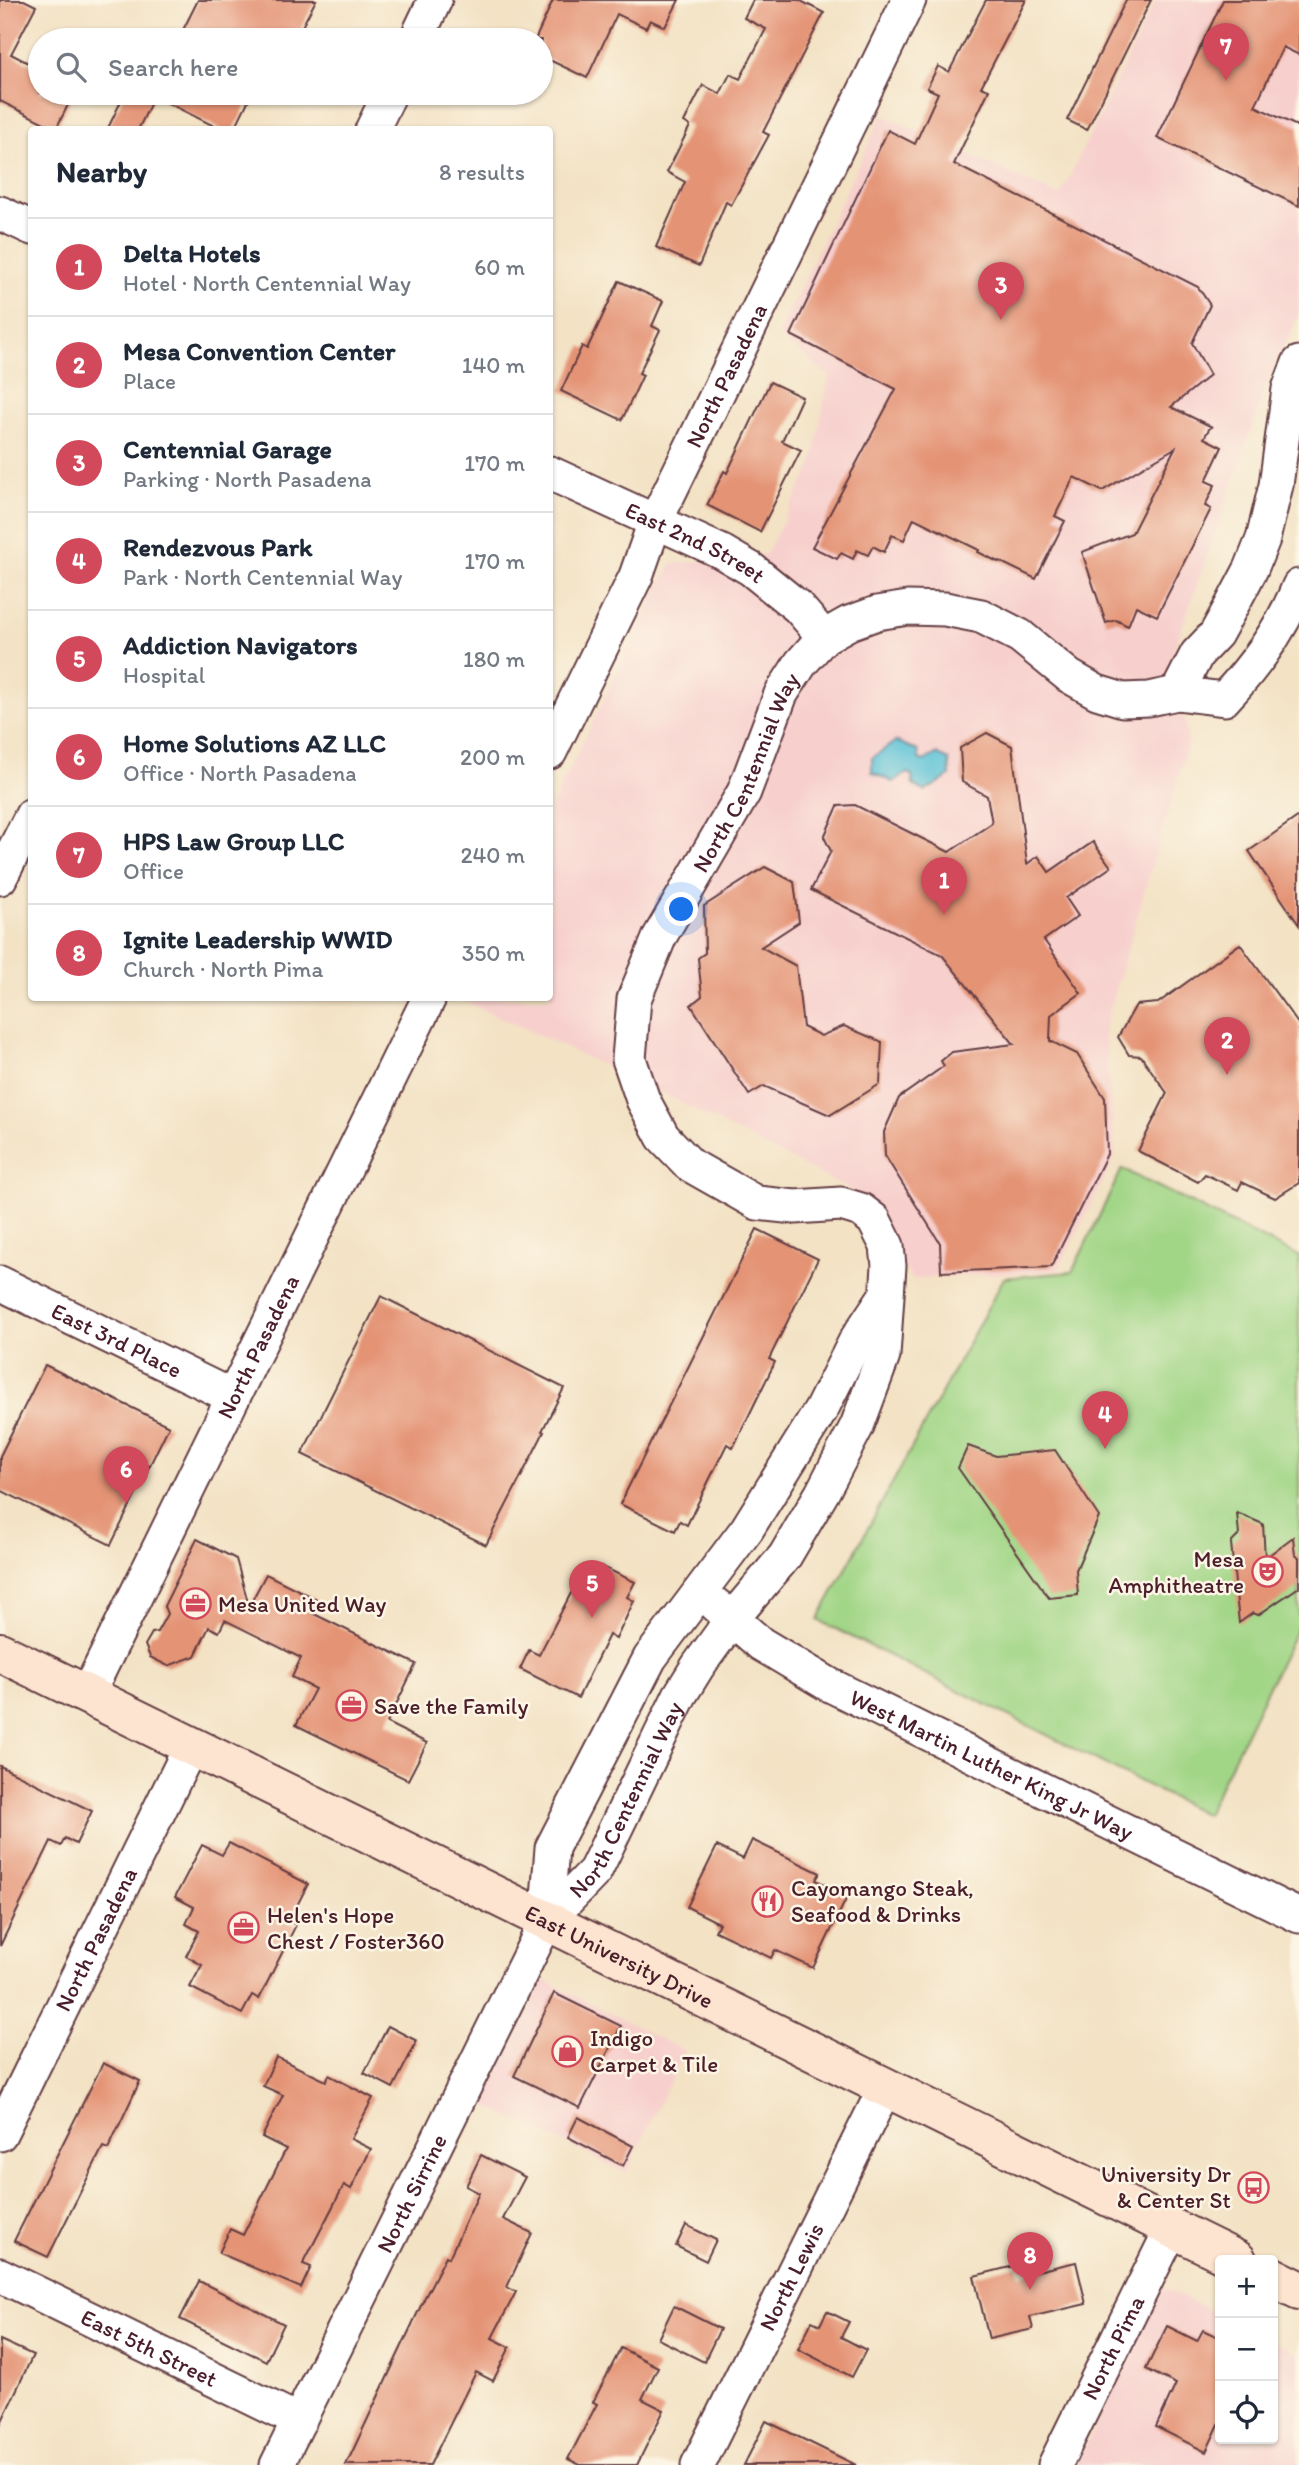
<!DOCTYPE html>
<html lang="en">
<head>
<meta charset="utf-8">
<style>
  :root { --surface:#fff; --page:#f6f6f7; --text:#1f2937; --muted:#747a83; --line:#e0e1e3; --accent:#d1495b }
  body { margin:0; font-family:Itim,sans-serif; background:var(--page); color:var(--text) }
  .controls { position:absolute; right:21px; bottom:21px; display:grid; overflow:hidden; border-radius:7px; box-shadow:0 2px 5px #0004 }
  .controls button { width:63px; height:63px; display:grid; place-items:center; padding:0; border:0; border-bottom:2px solid var(--line); background:var(--surface); color:var(--text); font:35px sans-serif }
  .you { position:absolute; left:682px; top:910px; width:24px; height:24px; margin:-18px; border:5px solid #fff; border-radius:50%; background:#1a73e8; box-shadow:0 0 0 10px #1a73e833 }
  .badge { display:grid; place-items:center; width:46px; height:46px; border-radius:50%; background:var(--accent); color:#fff; font-size:23px; font-weight:700 }
  .pin { position:absolute; translate:-50% -58px; filter:drop-shadow(0 2px 4px #0008) }
  .pin::after { content:''; position:absolute; top:37px; width:24px; height:21px; background:inherit; clip-path:polygon(0 0,100% 0,50% 100%) }
  .list { margin:0; padding:0; list-style:none }
  h2 { display:flex; justify-content:space-between; align-items:center; height:91px; margin:0; padding:0 28px; font-size:30px }
  h2 small { font-size:23px; font-weight:400; color:var(--muted) }
  .list li { display:grid; grid-template-columns:46px 1fr auto; gap:21px; align-items:center; box-sizing:border-box; height:98px; padding:0 28px; border-top:2px solid var(--line) }
  .list b { display:block; font-size:26px; white-space:nowrap }
  .list p { margin:0; font-size:23px; white-space:nowrap; color:var(--muted) }
  .list em { font-size:23px; font-style:normal; color:var(--muted) }
  .icon { flex:none; width:38px; height:38px; fill:none; stroke:currentColor; stroke-width:2; stroke-linecap:round; stroke-linejoin:round }
  .map { position:relative; flex:none; width:1299px; height:2465px; overflow:hidden }
  .search { position:absolute; background:var(--surface); box-shadow:0 2px 5px #0004; left:28px; top:28px; width:525px; height:77px; display:flex; align-items:center; gap:18px; box-sizing:border-box; padding:0 24px; border-radius:38px; color:var(--muted); font-size:26px }
  .panel { position:absolute; background:var(--surface); box-shadow:0 2px 5px #0004; left:28px; top:126px; width:525px; height:875px; border-radius:7px }
  .map>svg:first-child { display:block }
  .built { fill:#f7d0cd }
  .green { fill:#a2d687; stroke:#767a59; stroke-width:2 }
  .water { fill:#5bc2d8; stroke:#527082; stroke-width:2 }
  .building { fill:#e49374 }
  .lines { fill:none; stroke-linecap:round; stroke-linejoin:round }
  .street-casing { stroke:#633c42; stroke-width:37 }
  .secondary-casing { stroke:#633c42; stroke-width:42 }
  .street { stroke:#fff; stroke-width:33 }
  .secondary { stroke:#fde4d0; stroke-width:38 }
  .labels { text-anchor:middle; dominant-baseline:central; stroke-width:5; stroke-linejoin:round; paint-order:stroke }
  .street-label { font-size:23px; fill:#4a1f2b; stroke:#fcf5e5 }
  .poi-label { font-size:23px; fill:#4a1f2b; stroke:#fcf5e5; text-anchor:start }
</style>
</head>
<body>
<div class="map">
<svg width="1299" height="2465" viewBox="0 0 1299 2465">
  <rect width="100%" height="100%" fill="#fcf5e5"/>
  <filter id="ink" filterUnits="userSpaceOnUse"><feTurbulence type="fractalNoise" baseFrequency=".0143" numOctaves="2"/><feDisplacementMap in="SourceGraphic" scale="14" xChannelSelector="R" yChannelSelector="G"/><feConvolveMatrix kernelMatrix="1 2 1 2 8 2 1 2 1" color-interpolation-filters="sRGB"/></filter>
  <filter id="wash" filterUnits="userSpaceOnUse"><feTurbulence type="fractalNoise" baseFrequency=".00686" numOctaves="4" result="noise"/><feDisplacementMap in="SourceGraphic" scale="28" xChannelSelector="R" yChannelSelector="G"/><feGaussianBlur stdDeviation="1.57" result="paint"/><feColorMatrix in="noise" values="0 0 0 0 0 0 0 0 0 0 0 0 0 0 0 0 0 1.4 0 .05"/><feComposite in="paint" operator="in"/></filter>
  <g filter="url(#wash)">
    <rect width="100%" height="100%" fill="#f3e2c4"/>
    <g class="built">
      <path d="M1156,0H1299V316L1271,373L1175,647L1188,744L1104,1028L1116,1156L1058,1270L912,1279L848,1189L650,1087L458,998H550V809L660,584L671,564L766,554L812,466L829,376L778,335L882,115L1060,196Z"/>
      <path d="M544,1980L685,2051L626,2173L483,2104Z"/>
      <path d="M1163,2287L1220,2315V2439H1273V2341L1299,2354V2465H1076Z"/>
    </g>
    <path class="green" d="M1122,1169L1299,1256V1624L1206,1815L818,1620L1004,1278L1072,1272Z"/>
    <path class="water" d="M896,741L918,751L919,759L924,761L936,754L949,760L950,776L925,791L913,785L912,775L907,773L893,782L872,772V758Z"/>
    <g id="blocks">
      <g class="building">
        <path d="M0,0H24L36,6L11,54L40,69V93H74L56,129L0,101Z"/>
        <path d="M198,0H316L295,40H178Z"/>
        <path d="M553,0H679L665,27L650,20L646,28L617,14L587,78L541,56V40H535Z"/>
        <path d="M753,0H799L824,13L763,132L769,135L731,205L726,202L699,266L656,247L685,182L667,172L690,126L684,122L703,85L720,94L730,74L740,79L766,29L744,18Z"/>
        <path d="M986,0H1026L981,87L989,90L954,164L1198,287L1210,305L1192,343L1210,375L1171,407L1212,427L1209,429L1204,438L1222,447L1206,481L1215,485L1205,506L1211,509L1157,616L1136,606L1128,626L1116,620L1106,623L1082,552L1132,533L1175,448L1102,491L1074,477L1055,516L1065,521L1036,579L999,561L998,562L978,552L979,550L914,518L904,540L892,535L884,552L873,546L868,555L857,550L853,559L841,553L837,559L812,547L896,389L791,335L888,130L915,144L938,93L927,88L938,66L949,72Z"/>
        <path d="M1126,0H1151L1087,130L1067,120Z"/>
        <path d="M1223,0H1299V55L1283,47L1255,106L1299,127V206L1157,138Z"/>
        <path d="M125,93H252L234,130H222L154,96L138,130H107Z"/>
        <path d="M619,281L663,301L652,326L660,330L639,373L643,375L622,420L561,391L582,346L587,349Z"/>
        <path d="M770,382L802,397L782,441L801,450L760,532L707,505L724,471L727,473Z"/>
        <path d="M987,733L1012,746L1027,864L1038,856L1049,872L1093,842L1111,867L1066,898L1078,916L1044,940L1081,993L1051,1015L1050,1041L1077,1054L1105,1098L1107,1154L1051,1267L941,1272L940,1243L885,1156L884,1132L899,1098L944,1066L941,1061L952,1052L1014,1044L942,955L811,890L831,851L824,837L838,806L855,805L949,852L992,823L987,796L962,782L960,748Z"/>
        <path d="M1299,816V925L1249,851Z"/>
        <path d="M765,867L794,882L799,922L761,947L796,966L803,1027L821,1036L844,1026L882,1042L880,1084L830,1115L764,1086L749,1095L691,1005L702,996L698,958L705,953L704,906Z"/>
        <path d="M1240,944L1299,1025V1183L1275,1198L1242,1182L1238,1190L1205,1174L1198,1182L1138,1151L1167,1093L1141,1056L1129,1055L1118,1037L1136,1005L1158,1003Z"/>
        <path d="M757,1229L818,1259L769,1359L775,1362L733,1448L727,1444L687,1525L680,1521L675,1531L620,1504Z"/>
        <path d="M381,1296L564,1388L542,1431L544,1432L486,1545L302,1454Z"/>
        <path d="M45,1365L169,1426L111,1545L0,1490V1456Z"/>
        <path d="M968,1446L996,1456L1055,1450L1099,1517L1076,1570L1078,1595L1049,1598L958,1468Z"/>
        <path d="M1237,1513L1263,1524L1265,1558L1293,1537L1295,1555L1299,1557V1587L1258,1615L1253,1613L1239,1623L1231,1543L1239,1535Z"/>
        <path d="M197,1539L236,1559L249,1606L266,1574L316,1599L312,1608L314,1609L312,1613L416,1664L387,1723L427,1743L408,1780L296,1725L315,1689L292,1677L301,1658L225,1620L219,1632L209,1627L195,1656L168,1666L150,1657L145,1645L152,1633L157,1632L167,1614L164,1606Z"/>
        <path d="M585,1566L597,1573L601,1566L635,1582L627,1597L634,1601L616,1639L609,1635L578,1698L520,1669L529,1650L539,1655Z"/>
        <path d="M0,1766L92,1811L76,1844L65,1838L61,1846L51,1841L0,1946Z"/>
        <path d="M752,1840L820,1873L816,1880L848,1895L813,1968L775,1950L771,1958L715,1931L719,1923L687,1907L717,1846L743,1859Z"/>
        <path d="M229,1843L308,1884L289,1921L296,1925L259,1999L252,1995L242,2014L190,1987L202,1965L186,1956L199,1931L186,1924L194,1907L175,1897L202,1845L222,1855Z"/>
        <path d="M554,1993L621,2026L580,2108L514,2076Z"/>
        <path d="M388,2026L417,2041L393,2088L364,2073Z"/>
        <path d="M276,2057L326,2081L329,2075L373,2098L351,2139L371,2149L351,2189L344,2185L303,2264L311,2267L301,2288L219,2253L230,2229L243,2235L286,2149L262,2137L283,2095L263,2086Z"/>
        <path d="M103,2063L140,2081L108,2149L103,2147L48,2257L14,2241Z"/>
        <path d="M578,2117L633,2146L623,2166L568,2137Z"/>
        <path d="M481,2155L525,2177L503,2219L532,2233L507,2287L516,2292L492,2338L510,2347L493,2381L476,2372L430,2465H346L425,2297L446,2256L449,2258L479,2193L466,2186Z"/>
        <path d="M686,2225L716,2240L706,2261L676,2246Z"/>
        <path d="M1076,2262L1086,2304L1030,2317L1033,2329L989,2339L974,2276L1018,2265L1020,2275Z"/>
        <path d="M199,2281L284,2324L266,2361L180,2319Z"/>
        <path d="M674,2306L720,2329L704,2362L658,2339Z"/>
        <path d="M827,2311L849,2322L841,2337L866,2350L852,2377L798,2349L812,2321L820,2325Z"/>
        <path d="M1167,2326L1197,2341L1203,2330L1220,2338V2422L1206,2452L1156,2427L1176,2384L1146,2369Z"/>
        <path d="M0,2340L33,2355L0,2425Z"/>
        <path d="M621,2348L658,2367L642,2399L664,2410L637,2465H580L568,2459L597,2404L593,2402Z"/>
        <path d="M766,2421L856,2465H744Z"/>
      </g>
    </g>
  </g>
  <g filter="url(#ink)">
    <use href="#blocks" fill-opacity="0" stroke="#633c42" stroke-width="2"/>
    <g class="lines">
      <defs>
        <g id="street">
          <path d="M416,40L435,0"/>
          <path d="M372,130L390,93"/>
          <path d="M0,213L32,228"/>
          <path id="s1" d="M550,473L722,552L751,569L798,607L824,637"/>
          <path d="M1177,693L1197,654L1216,634L1232,605L1251,569L1263,539L1276,485L1289,389L1299,363"/>
          <path id="s2" d="M550,752L636,576L655,522L909,0"/>
          <path d="M0,878L32,815"/>
          <path id="s3" d="M0,1283L233,1397"/>
          <path id="s4" d="M716,1605L761,1644L828,1684L1299,1916"/>
          <path id="s5" d="M87,1695L429,998"/>
          <path d="M546,1922L552,1848L650,1658L747,1529L821,1410L856,1340L886,1295"/>
          <path id="s6" d="M0,2134L191,1746"/>
          <path id="s7" d="M0,2275L299,2421"/>
          <path id="s8" d="M277,2465L546,1922L595,1871L680,1695L698,1666L732,1619L785,1556L822,1493L857,1426L883,1356L889,1266L887,1246L874,1220L861,1210L841,1204L795,1207L757,1203L690,1165L663,1137L643,1100L629,1059L634,999L660,936L744,792L781,694L801,663L824,637L849,623L877,613L908,608L945,609L981,616L1020,636L1069,676L1097,692L1123,700L1149,699L1177,693L1224,699C1256,665 1282,629 1299,586"/>
          <path id="s9" d="M698,2465L885,2088"/>
          <path id="s10" d="M1055,2465L1172,2228"/>
        </g>
        <g id="secondary">
          <path id="s11" d="M0,1652L1237,2260"/>
          <path d="M1273,2277L1299,2290"/>
        </g>
      </defs>
      <use href="#street" class="street-casing"/>
      <use href="#secondary" class="secondary-casing"/>
      <use href="#street" class="street"/>
      <use href="#secondary" class="secondary"/>
    </g>
  </g>
  <defs>
    <symbol id="theatre-ring" viewBox="-11 -11 22 22"><circle r="9.5" fill="#fcf5e5" stroke="#d1495b" stroke-width="1.5"/><path d="M-5-5.5Q0-4 5-5.5V0Q5 5 0 6Q-5 5-5 0ZM-3.3-2.5H-1v1.5H-3.3ZM1-2.5H3.3v1.5H1ZM-2.8 1Q0 5.5 2.8 1Z" fill="#d1495b"/></symbol>
    <symbol id="office-ring" viewBox="-11 -11 22 22"><circle r="9.5" fill="#fcf5e5" stroke="#d1495b" stroke-width="1.5"/><path d="M-6-3h4V-5.5h4V-3h4V5H-6ZM-1-4.5V-3h2v-1.5ZM-6 0V1H6V0Z" fill="#d1495b"/></symbol>
    <symbol id="restaurant-ring" viewBox="-11 -11 22 22"><circle r="9.5" fill="#fcf5e5" stroke="#d1495b" stroke-width="1.5"/><path d="M-5-6h1v4h1v-4h1v4h1v-4h1v5L-1.5 .5V6h-2V.5L-5-1ZM5-6V6H3V1.5H1.5Q1.5-4 5-6Z" fill="#d1495b"/></symbol>
    <symbol id="shop-ring" viewBox="-11 -11 22 22"><circle r="9.5" fill="#fcf5e5" stroke="#d1495b" stroke-width="1.5"/><path d="M-5-2.5h2.3a2.7 3.5 0 0 1 5.4 0H5L5.5 6h-11ZM-1.5-2.5h3a1.5 2.3 0 0 0-3 0Z" fill="#d1495b"/></symbol>
    <symbol id="bus-ring" viewBox="-11 -11 22 22"><circle r="9.5" fill="#fcf5e5" stroke="#d1495b" stroke-width="1.5"/><path d="M-5-6H5V4H4V6H2V4H-2V6H-4V4H-5ZM-3.5-4V0h7V-4ZM-3.5 1.2v1.5H-2V1.2ZM2 1.2v1.5H3.5V1.2Z" fill="#d1495b"/></symbol>
  </defs>
  <g fill-rule="evenodd">
    <use href="#theatre-ring" x="1250" y="1554" width="35" height="35"/>
    <use href="#office-ring" x="178" y="1586" width="35" height="35"/>
    <use href="#office-ring" x="334" y="1688" width="35" height="35"/>
    <use href="#restaurant-ring" x="750" y="1884" width="35" height="35"/>
    <use href="#office-ring" x="226" y="1910" width="35" height="35"/>
    <use href="#shop-ring" x="550" y="2034" width="35" height="35"/>
    <use href="#bus-ring" x="1236" y="2170" width="35" height="35"/>
  </g>
  <g class="labels">
    <g class="street-label">
      <text stroke="none"><textPath href="#s2" startOffset="416">North Pasadena</textPath></text>
      <text stroke="none"><textPath href="#s1" startOffset="161">East 2nd Street</textPath></text>
      <text stroke="none"><textPath href="#s8" startOffset="2046">North Centennial Way</textPath></text>
      <text stroke="none"><textPath href="#s3" startOffset="130">East 3rd Place</textPath></text>
      <text stroke="none"><textPath href="#s5" startOffset="388">North Pasadena</textPath></text>
      <text stroke="none"><textPath href="#s4" startOffset="320">West Martin Luther King Jr Way</textPath></text>
      <text stroke="none"><textPath href="#s8" startOffset="754">North Centennial Way</textPath></text>
      <text stroke="none"><textPath href="#s6" startOffset="217">North Pasadena</textPath></text>
      <text stroke="none"><textPath href="#s11" startOffset="690">East University Drive</textPath></text>
      <text stroke="none"><textPath href="#s8" startOffset="303">North Sirrine</textPath></text>
      <text stroke="none"><textPath href="#s9" startOffset="210">North Lewis</textPath></text>
      <text stroke="none"><textPath href="#s10" startOffset="131">North Pima</textPath></text>
      <text stroke="none"><textPath href="#s7" startOffset="166">East 5th Street</textPath></text>
    </g>
    <g class="poi-label">
      <text x="1244" y="1559" text-anchor="end">Mesa<tspan x="1244" dy="26">Amphitheatre</tspan></text>
      <text x="218" y="1604">Mesa United Way</text>
      <text x="374" y="1706">Save the Family</text>
      <text x="791" y="1888">Cayomango Steak,<tspan x="791" dy="26">Seafood &amp; Drinks</tspan></text>
      <text x="267" y="1915">Helen's Hope<tspan x="267" dy="26">Chest / Foster360</tspan></text>
      <text x="590" y="2038">Indigo<tspan x="590" dy="26">Carpet &amp; Tile</tspan></text>
      <text x="1231" y="2174" text-anchor="end">University Dr<tspan x="1231" dy="26">&amp; Center St</tspan></text>
    </g>
  </g>
</svg>
<div class="controls">
<button>+</button>
<button>−</button>
<button><svg class="icon" aria-label="locate" viewBox="0 0 24 24"><circle cx="12" cy="12" r="6"/><path d="M12 2v4M12 18v4M2 12h4M18 12h4"/></svg></button>
</div>
<div class="you"></div>
<div class="pin badge" style="left:944px;top:915px">1</div>
<div class="pin badge" style="left:1227px;top:1075px">2</div>
<div class="pin badge" style="left:1001px;top:320px">3</div>
<div class="pin badge" style="left:1105px;top:1449px">4</div>
<div class="pin badge" style="left:592px;top:1618px">5</div>
<div class="pin badge" style="left:126px;top:1504px">6</div>
<div class="pin badge" style="left:1226px;top:81px">7</div>
<div class="pin badge" style="left:1030px;top:2290px">8</div>
<div class="search"><svg class="icon" aria-label="search" viewBox="0 0 24 24"><circle cx="10" cy="10" r="6"/><path d="M15 15l6 6"/></svg>Search here</div>
<section class="panel">
<h2>Nearby<small>8 results</small></h2>
<ul class="list">
<li><span class="badge">1</span><div><b>Delta Hotels</b><p>Hotel · North Centennial Way</p></div><em>60 m</em></li>
<li><span class="badge">2</span><div><b>Mesa Convention Center</b><p>Place</p></div><em>140 m</em></li>
<li><span class="badge">3</span><div><b>Centennial Garage</b><p>Parking · North Pasadena</p></div><em>170 m</em></li>
<li><span class="badge">4</span><div><b>Rendezvous Park</b><p>Park · North Centennial Way</p></div><em>170 m</em></li>
<li><span class="badge">5</span><div><b>Addiction Navigators</b><p>Hospital</p></div><em>180 m</em></li>
<li><span class="badge">6</span><div><b>Home Solutions AZ LLC</b><p>Office · North Pasadena</p></div><em>200 m</em></li>
<li><span class="badge">7</span><div><b>HPS Law Group LLC</b><p>Office</p></div><em>240 m</em></li>
<li><span class="badge">8</span><div><b>Ignite Leadership WWID</b><p>Church · North Pima</p></div><em>350 m</em></li>
</ul>
</section>
</div>
</body>
</html>
